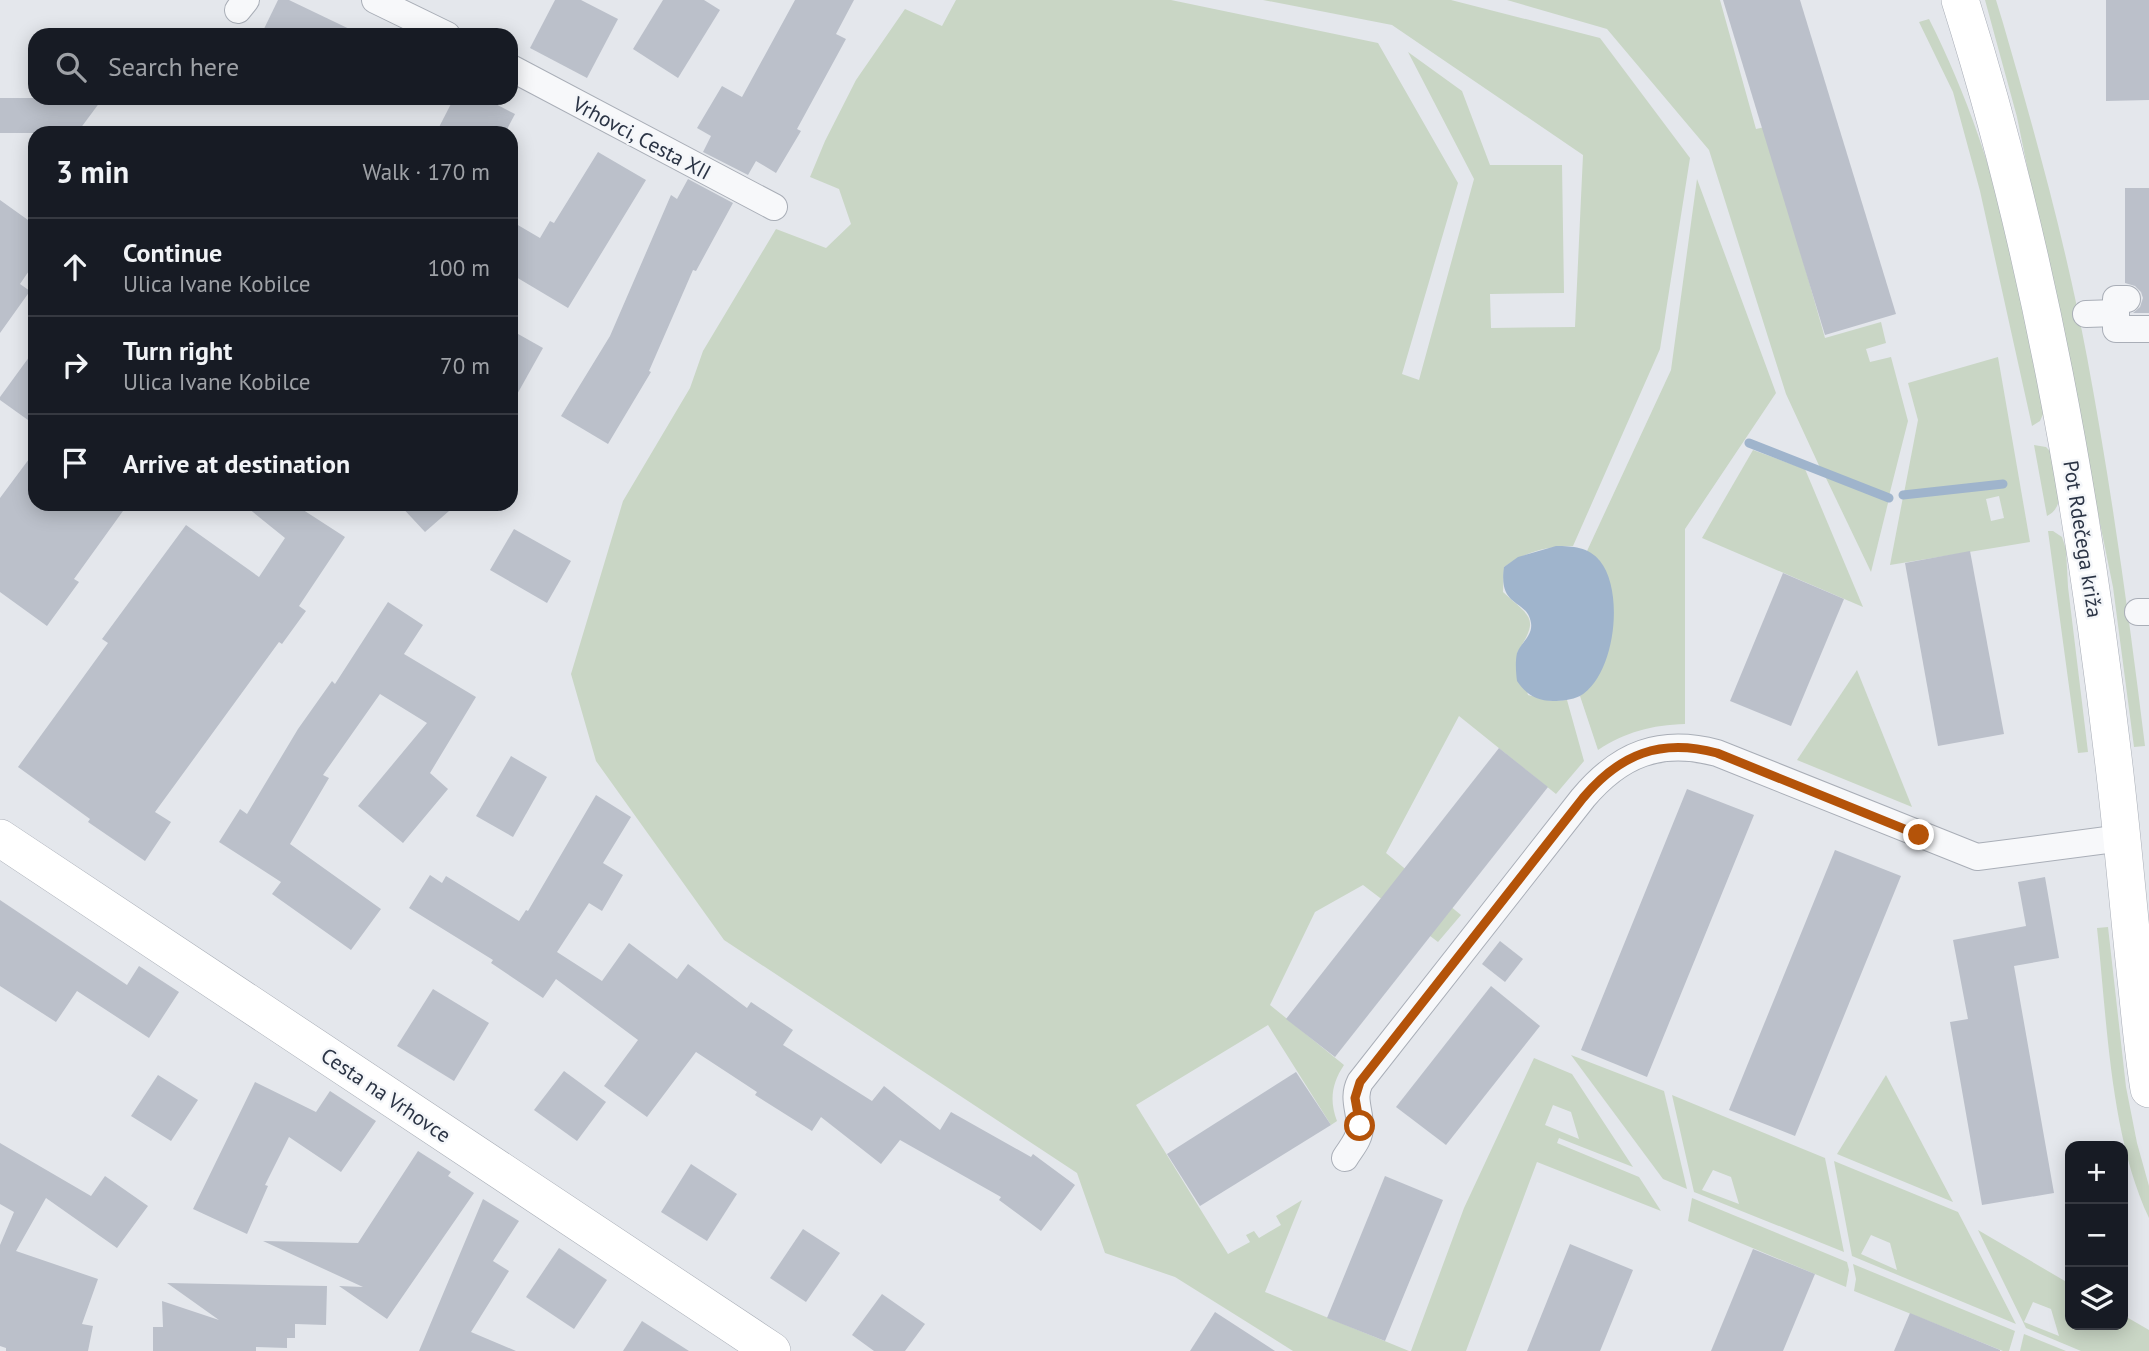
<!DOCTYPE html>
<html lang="en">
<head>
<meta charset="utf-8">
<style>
  :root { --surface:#171b24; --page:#242831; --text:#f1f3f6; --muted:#9ea1a6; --line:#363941 }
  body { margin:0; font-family:"PT Sans",sans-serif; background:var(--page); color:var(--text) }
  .controls { position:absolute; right:21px; bottom:21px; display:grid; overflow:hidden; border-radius:14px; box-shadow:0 4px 18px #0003 }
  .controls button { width:63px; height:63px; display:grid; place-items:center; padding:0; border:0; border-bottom:2px solid var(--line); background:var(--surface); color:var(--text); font:35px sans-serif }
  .stop { position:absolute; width:21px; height:21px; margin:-16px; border:5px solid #b45309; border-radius:50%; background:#fff }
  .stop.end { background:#b45309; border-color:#fff; box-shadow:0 2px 7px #0008 }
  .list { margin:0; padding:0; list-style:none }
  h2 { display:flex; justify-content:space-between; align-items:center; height:91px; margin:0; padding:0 28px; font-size:30px }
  h2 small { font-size:23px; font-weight:400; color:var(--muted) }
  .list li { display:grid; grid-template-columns:46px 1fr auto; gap:21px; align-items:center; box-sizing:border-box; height:98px; padding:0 28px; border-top:2px solid var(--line) }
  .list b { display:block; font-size:26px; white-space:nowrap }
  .list p { margin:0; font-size:23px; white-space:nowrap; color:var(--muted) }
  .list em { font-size:23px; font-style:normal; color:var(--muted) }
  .icon { flex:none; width:38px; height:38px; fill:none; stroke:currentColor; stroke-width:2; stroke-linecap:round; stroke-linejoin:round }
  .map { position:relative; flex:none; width:2149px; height:1351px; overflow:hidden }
  .search { position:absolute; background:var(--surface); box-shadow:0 4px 18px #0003; left:28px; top:28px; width:490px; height:77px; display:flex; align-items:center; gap:18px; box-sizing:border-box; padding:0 24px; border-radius:21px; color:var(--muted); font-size:26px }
  .panel { position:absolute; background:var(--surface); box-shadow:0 4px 18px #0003; left:28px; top:126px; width:490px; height:385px; border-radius:21px }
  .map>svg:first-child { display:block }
  .green { fill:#c9d6c5; fill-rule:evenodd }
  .water { fill:#9fb4cc }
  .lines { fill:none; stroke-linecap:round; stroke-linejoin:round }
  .stream { stroke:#9fb4cc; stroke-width:9 }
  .building { fill:#bbc0ca }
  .street-casing { stroke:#a9aeb7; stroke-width:28 }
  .secondary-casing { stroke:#a9aeb7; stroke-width:38 }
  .street { stroke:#f7f8fa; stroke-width:26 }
  .secondary { stroke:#fff; stroke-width:37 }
  .route { stroke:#b45309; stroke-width:9 }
  .labels { text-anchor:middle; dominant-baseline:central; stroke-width:5; stroke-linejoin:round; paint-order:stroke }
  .street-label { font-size:21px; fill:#2b3445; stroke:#f4f6f9 }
</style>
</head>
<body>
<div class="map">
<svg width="2149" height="1351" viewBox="0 0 2149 1351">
  <rect width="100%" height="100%" fill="#e4e7ec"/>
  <g class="green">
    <path d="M956,0H1171L1378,43L1458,183L1402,374L1419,380L1474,179L1408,52L1462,91L1490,165H1562L1564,293L1490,294L1491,328L1575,327L1583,155L1392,25L1263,0H1451L1600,38L1690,158L1660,349L1573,546C1547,546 1525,552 1504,567L1503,592C1531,618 1540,617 1517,653L1528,695L1551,701L1567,700L1584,761L1556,794L1459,716L1386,853L1461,915L1438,942L1363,885L1315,912L1270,1005L1344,1065C1332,1083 1329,1100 1337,1121L1331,1125L1268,1025L1136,1105L1228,1254L1250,1242L1246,1235L1254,1231L1259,1238L1281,1225L1276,1216L1302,1200L1265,1292L1409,1351H1293L1175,1277L1105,1253L1077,1173L724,940L596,761L571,674L623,501L690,388L703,351L776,229L826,248L851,224L839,189L810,177L825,141L856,80L905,9L942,26Z"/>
    <path d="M1507,0H1720L1756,129L1765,127L1825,338L1881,322L1886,343L1866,349L1870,362L1891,357L1908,421L1889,496L1822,472L1786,394L1709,150L1607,29Z"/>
    <path d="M1985,0H1996L2003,23C2035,133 2066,245 2087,357C2111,486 2129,615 2145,746L2134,747L2113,587L2017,117Z"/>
    <path d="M1929,19C1969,98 1997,184 2017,271C2028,317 2035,365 2044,412L2040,421L2032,426L1980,191L1953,92L1919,22Z"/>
    <path d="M1697,179L1776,393L1685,529V724C1652,725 1625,732 1598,750L1580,696L1591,686L1599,560L1587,551L1671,370Z"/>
    <path d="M1998,357L2030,542L1890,565L1903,497L2005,485L2004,482L1904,493L1918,420L1908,383ZM1999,496L2004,518L1991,521L1986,499Z"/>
    <path d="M2034,445L2046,447L2051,452C2055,471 2070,505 2047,516Z"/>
    <path d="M1753,450L1805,469L1863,607L1702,538Z"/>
    <path d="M1825,476L1889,499L1871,572Z"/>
    <path d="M2048,531H2053L2062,537L2066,549L2068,587L2088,752L2078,753Z"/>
    <path d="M1857,670L1912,807L1797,760Z"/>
    <path d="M2108,927L2126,1087L2137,1143L2149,1186V1218C2110,1135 2107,1020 2097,928Z"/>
    <path d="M1571,1055L1664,1091L1687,1189L1663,1179Z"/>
    <path d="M1534,1058L1572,1074L1633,1167L1559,1138L1557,1143L1639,1177L1661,1211L1537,1162L1466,1351H1411L1464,1208ZM1553,1105L1571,1112L1579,1139L1545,1125Z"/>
    <path d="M1886,1075L1953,1202L1837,1154Z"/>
    <path d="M1672,1095L1825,1158L1844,1252L1694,1192ZM1713,1170L1731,1177L1739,1204L1702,1190Z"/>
    <path d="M1834,1161L1958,1212L2016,1324L1852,1256ZM1871,1235L1890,1243L1897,1270L1861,1254Z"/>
    <path d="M1692,1198L1847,1262L1849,1270L1846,1287L1688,1221Z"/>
    <path d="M1978,1230L2070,1284V1325H2123V1315L2149,1330V1351H2081L2026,1328ZM2033,1302L2051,1309L2059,1336L2024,1322Z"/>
    <path d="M1853,1264L2015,1331L2009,1351H2003L1854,1291L1856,1279Z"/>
    <path d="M2024,1334L2066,1351H2020Z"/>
  </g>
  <path class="water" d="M1556,546C1572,546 1589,547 1600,561C1625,592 1615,676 1580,696C1572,700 1561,701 1553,701C1536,701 1526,694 1517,681C1516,673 1515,662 1517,653C1521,643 1533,635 1531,623C1527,598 1498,609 1504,567L1518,557Z"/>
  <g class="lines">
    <g class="stream">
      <path d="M1749,443L1889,498"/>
      <path d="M1903,495L2003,484"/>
    </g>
  </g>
  <g class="building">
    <path d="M278,0H289L362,35H261Z"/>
    <path d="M555,0H581L618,19L587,78L530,48Z"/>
    <path d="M663,0H704L720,10L678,78L633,49Z"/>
    <path d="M795,0H854L836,34L846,39L797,129L801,131L776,173L756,161L748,175L703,152L711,136L697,128L722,86L742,97Z"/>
    <path d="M1723,0H1800L1896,314L1825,335Z"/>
    <path d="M2106,0H2149V100L2106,101Z"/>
    <path d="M0,98H103L77,133H0Z"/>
    <path d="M454,98H484L515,114L505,133H436Z"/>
    <path d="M598,152L646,180L568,308L511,274V221L540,238L550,221L554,223Z"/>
    <path d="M688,179L733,203L696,271L693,270L649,371L651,372L608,444L561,416L610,336L671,195L677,199Z"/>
    <path d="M2125,188H2149V313H2133L2140,307L2143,298L2141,292L2135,286L2125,283Z"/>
    <path d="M0,200L35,225V262L20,284L30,291L0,333Z"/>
    <path d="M511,330L543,348L511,405Z"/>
    <path d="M35,349V425L0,400V397Z"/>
    <path d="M35,451V504H128L74,579L79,582L47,626L0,592V498Z"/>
    <path d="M243,504H294L345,537L299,606L306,611L282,644L279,642L155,812L171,822L145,861L88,822L90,819L18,767L108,643L102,639L186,525L259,577L285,538Z"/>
    <path d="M399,504H457L425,532Z"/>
    <path d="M514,529L571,561L547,603L490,570Z"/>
    <path d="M1970,551L2004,734L1938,746L1905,563Z"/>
    <path d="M1783,573L1844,599L1791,726L1730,701Z"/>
    <path d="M388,602L423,625L404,654L476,697L430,773L448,789L403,843L358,806L427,723L380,694L323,775L329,778L290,844L381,909L351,950L272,894L281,882L219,842L240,809L247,814L298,729L332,681L335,684Z"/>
    <path d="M1499,748L1548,787L1335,1057L1286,1019Z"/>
    <path d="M511,756L547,777L513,837L476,816Z"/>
    <path d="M1687,789L1754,815L1647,1077L1581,1050Z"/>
    <path d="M596,795L631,817L603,863L623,875L602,911L589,903L557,952L602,981L629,943L677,979L688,964L747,1008L751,1002L793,1030L783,1045L872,1101L884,1086L940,1130L951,1112L1031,1157L1033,1154L1075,1185L1041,1231L999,1200L1001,1197L900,1140L881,1164L821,1117L812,1131L755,1095L757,1092L696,1052L647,1117L604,1086L638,1040L556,979L543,998L491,963L493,960L409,908L430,875L442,883L446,876L519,921L526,910L528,911Z"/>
    <path d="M1835,850L1901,876L1795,1136L1729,1110Z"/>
    <path d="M2045,877L2059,958L2014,966L2054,1193L1982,1205L1950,1022L1968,1019L1953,940L2026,926L2018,882Z"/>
    <path d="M0,900L127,985L139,966L179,992L149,1038L77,991L56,1022L0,986Z"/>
    <path d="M1500,941L1523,959L1505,982L1482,964Z"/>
    <path d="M1491,986L1540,1026L1446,1145L1396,1107Z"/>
    <path d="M433,989L489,1023L454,1081L397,1046Z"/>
    <path d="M564,1071L606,1102L577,1141L534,1110Z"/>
    <path d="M1296,1072L1331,1125L1200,1206L1167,1154Z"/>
    <path d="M158,1075L198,1100L171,1141L131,1116Z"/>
    <path d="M255,1082L316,1112L330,1091L376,1121L341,1172L289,1137L265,1185L268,1186L247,1234L193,1209Z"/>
    <path d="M0,1143L91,1196L105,1176L148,1206L117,1248L46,1198L16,1251L98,1279L82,1324L93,1326L88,1351H6V1348L0,1346V1245L14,1212L0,1204Z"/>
    <path d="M418,1151L451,1172L448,1176L474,1193L387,1319L339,1286L363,1287L263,1241L358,1243Z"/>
    <path d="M691,1164L737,1194L707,1241L661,1212Z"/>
    <path d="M1385,1176L1443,1200L1385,1341L1327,1318Z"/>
    <path d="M483,1199L519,1221L493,1261L509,1271L471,1332L516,1351H419Z"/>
    <path d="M803,1229L840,1253L806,1302L770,1278Z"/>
    <path d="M1570,1244L1633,1270L1600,1351H1527Z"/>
    <path d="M559,1248L607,1280L574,1329L526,1297Z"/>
    <path d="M1753,1249L1815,1274L1783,1351H1711Z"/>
    <path d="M167,1283L327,1286L326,1325L295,1324V1338H287V1348L256,1347V1351H153V1327H163L162,1301L219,1320Z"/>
    <path d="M882,1294L925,1324L905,1351H874L852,1335Z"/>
    <path d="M1215,1312L1275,1351H1190Z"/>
    <path d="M1910,1313L2000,1350V1351H1894Z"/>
    <path d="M642,1321L689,1351H623Z"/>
  </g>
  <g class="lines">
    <defs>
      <g id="street">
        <path d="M375,0L447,35"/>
        <path d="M238,10L246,0"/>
        <path d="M511,68L774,207"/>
        <path d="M2127,299H2116V329H2149"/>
        <path d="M2086,314L2116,313"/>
        <path d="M2138,612H2149"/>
        <path d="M1345,1158C1351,1148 1360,1139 1360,1127C1360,1110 1352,1098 1360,1082L1583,798C1620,754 1660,738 1717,753L1977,857L2122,838"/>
      </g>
      <g id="secondary">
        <path d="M1960,0C2038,246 2083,501 2113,757C2122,831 2128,905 2136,979C2140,1015 2143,1053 2149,1089"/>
        <path d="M0,838L772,1351"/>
      </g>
    </defs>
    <use href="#street" class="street-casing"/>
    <use href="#secondary" class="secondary-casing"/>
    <use href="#street" class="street"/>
    <use href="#secondary" class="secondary"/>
  </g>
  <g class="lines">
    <path class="route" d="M1360,1126L1355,1098L1360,1082L1583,798C1620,754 1660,738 1717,753L1919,835"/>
  </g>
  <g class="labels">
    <g class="street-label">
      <text transform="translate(642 138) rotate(28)">Vrhovci, Cesta XII</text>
      <text transform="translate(2083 539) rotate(81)">Pot Rdečega križa</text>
      <text transform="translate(386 1095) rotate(34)">Cesta na Vrhovce</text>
    </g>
  </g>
</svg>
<div class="controls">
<button>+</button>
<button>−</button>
<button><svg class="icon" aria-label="layers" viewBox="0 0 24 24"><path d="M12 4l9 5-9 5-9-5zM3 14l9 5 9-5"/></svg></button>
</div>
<div class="stop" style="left:1360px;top:1126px"></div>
<div class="stop end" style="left:1919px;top:835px"></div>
<div class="search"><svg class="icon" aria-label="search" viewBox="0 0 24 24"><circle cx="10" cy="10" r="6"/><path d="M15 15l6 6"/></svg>Search here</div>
<section class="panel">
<h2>3 min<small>Walk · 170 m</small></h2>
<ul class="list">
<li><svg class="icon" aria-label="ahead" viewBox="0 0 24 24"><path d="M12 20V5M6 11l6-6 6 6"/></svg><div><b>Continue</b><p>Ulica Ivane Kobilce</p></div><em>100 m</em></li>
<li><svg class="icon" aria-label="right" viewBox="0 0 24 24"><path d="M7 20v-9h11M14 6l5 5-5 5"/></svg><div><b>Turn right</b><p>Ulica Ivane Kobilce</p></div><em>70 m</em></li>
<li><svg class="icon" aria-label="arrive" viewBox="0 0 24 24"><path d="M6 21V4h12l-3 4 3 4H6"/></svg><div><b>Arrive at destination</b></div></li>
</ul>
</section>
</div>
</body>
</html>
